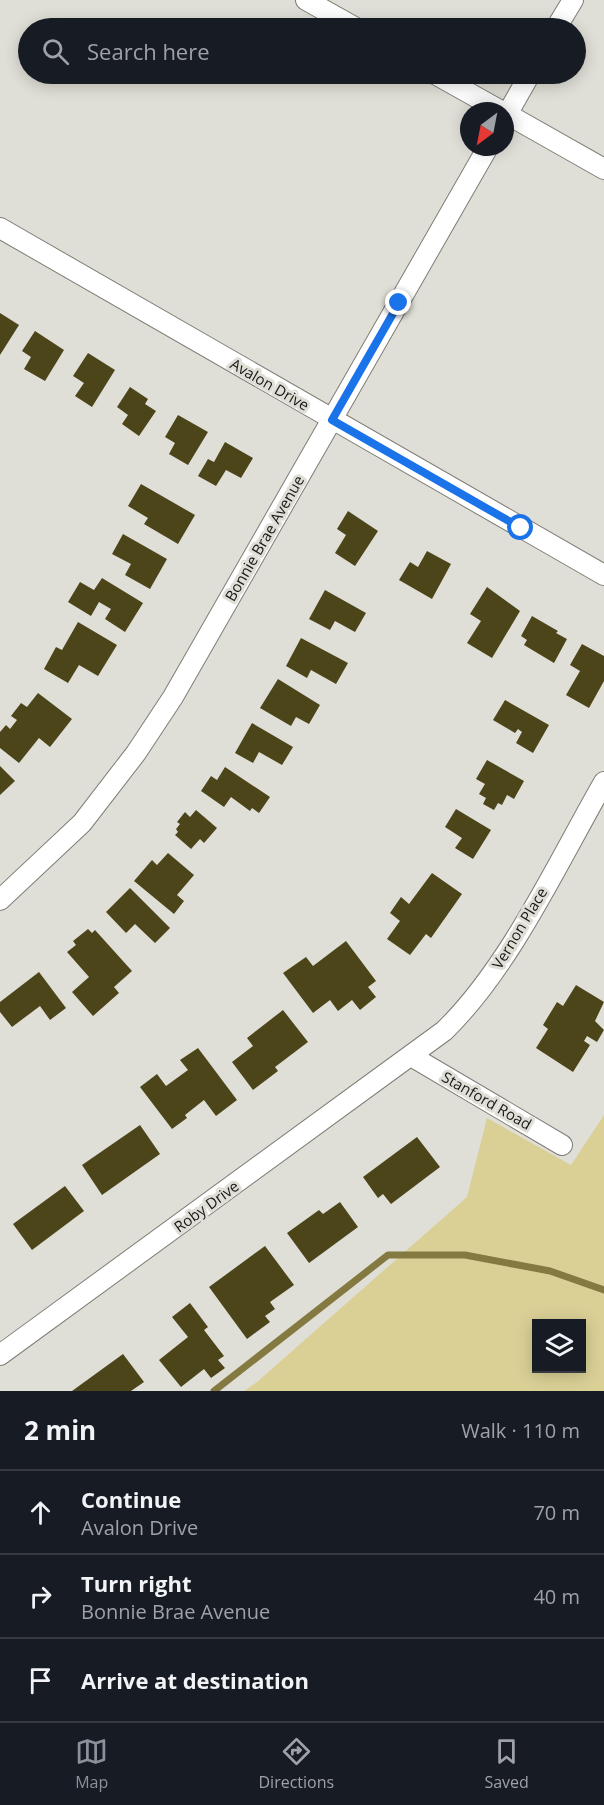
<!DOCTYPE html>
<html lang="en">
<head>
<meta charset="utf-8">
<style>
  :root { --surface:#171b24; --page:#20242c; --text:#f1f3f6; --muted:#9ea1a6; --line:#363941; --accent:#8c9099 }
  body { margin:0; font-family:"Open Sans",sans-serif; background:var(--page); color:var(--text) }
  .controls { position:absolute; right:18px; bottom:18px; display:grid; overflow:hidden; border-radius:0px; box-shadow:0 3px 15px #0003 }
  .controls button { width:54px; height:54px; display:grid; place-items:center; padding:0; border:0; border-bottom:2px solid var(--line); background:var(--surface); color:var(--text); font:30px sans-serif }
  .compass { position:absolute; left:460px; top:102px; width:54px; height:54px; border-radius:50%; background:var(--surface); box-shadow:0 3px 15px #0003; rotate:212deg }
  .stop { position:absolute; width:18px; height:18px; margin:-14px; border:4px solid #1a73e8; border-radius:50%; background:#fff }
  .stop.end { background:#1a73e8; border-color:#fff; box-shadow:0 2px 6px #0008 }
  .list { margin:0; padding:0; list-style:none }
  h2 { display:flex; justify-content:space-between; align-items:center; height:78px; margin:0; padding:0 24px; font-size:26px }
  h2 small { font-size:20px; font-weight:400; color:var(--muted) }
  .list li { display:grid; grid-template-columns:39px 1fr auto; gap:18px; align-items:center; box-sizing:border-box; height:84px; padding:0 24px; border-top:2px solid var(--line) }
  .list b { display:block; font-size:22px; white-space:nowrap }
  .list p { margin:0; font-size:20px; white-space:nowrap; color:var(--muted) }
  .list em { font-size:20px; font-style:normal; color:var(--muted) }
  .icon { flex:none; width:33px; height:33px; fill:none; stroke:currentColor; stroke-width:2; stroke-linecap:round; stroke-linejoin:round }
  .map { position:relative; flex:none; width:604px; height:1391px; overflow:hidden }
  .search { position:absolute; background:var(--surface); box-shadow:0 3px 15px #0003; left:18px; right:18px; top:18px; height:66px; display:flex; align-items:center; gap:15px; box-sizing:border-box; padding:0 21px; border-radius:33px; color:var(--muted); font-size:22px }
  .sheet { height:330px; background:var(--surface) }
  nav { display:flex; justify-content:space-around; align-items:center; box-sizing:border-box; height:84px; border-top:2px solid var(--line); background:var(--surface); font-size:16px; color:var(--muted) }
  nav a { display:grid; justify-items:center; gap:3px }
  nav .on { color:var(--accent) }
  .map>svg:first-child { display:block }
  .green { fill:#dad096; fill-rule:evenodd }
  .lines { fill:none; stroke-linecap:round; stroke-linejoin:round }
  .stream { stroke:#847a41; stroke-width:7 }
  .building { fill:#4c451a }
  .minor-casing { stroke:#7e7d76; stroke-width:22 }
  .minor { stroke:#fff; stroke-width:20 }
  .route { stroke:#1a73e8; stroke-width:8 }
  .labels { text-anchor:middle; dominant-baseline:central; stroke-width:6; stroke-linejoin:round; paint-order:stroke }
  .street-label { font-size:15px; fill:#191816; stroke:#e0dfd7 }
</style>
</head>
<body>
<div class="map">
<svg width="604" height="1391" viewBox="0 0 604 1391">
  <rect width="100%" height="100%" fill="#e0dfd7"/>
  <path class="green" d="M604,1115V1391H244L257,1382L467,1197L487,1118L571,1165ZM536,1324H582V1368H536Z"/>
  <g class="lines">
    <path class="stream" d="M214,1391L388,1255H465L550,1271L604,1290"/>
  </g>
  <g class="building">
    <path d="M0,313L19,325L0,355Z"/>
    <path d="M35,331L64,350L45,381L24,369L31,357L22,351Z"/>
    <path d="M88,353L115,370L92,407L75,396L84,383L73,376Z"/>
    <path d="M130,387L148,399L145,404L156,411L139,436L122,424L128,415L117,407Z"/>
    <path d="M178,415L208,432L188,465L169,454L175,443L165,437Z"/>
    <path d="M225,442L253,458L241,478L226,470L216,486L198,476L208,459L214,462Z"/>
    <path d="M141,484L195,515L178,544L144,524L148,518L128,506Z"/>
    <path d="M348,511L378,531L355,566L335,553L346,535L337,529Z"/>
    <path d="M123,534L167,559L150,589L125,575L131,564L112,554Z"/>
    <path d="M427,551L451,564L432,599L399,580L410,562L418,567Z"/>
    <path d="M102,578L143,603L125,632L105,619L111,609L99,602L91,616L68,602L80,582L94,590Z"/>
    <path d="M487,587L520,611L492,658L467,643L481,621L470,614Z"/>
    <path d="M325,590L366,613L355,632L335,621L330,630L309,619Z"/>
    <path d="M532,616L558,631L556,633L567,639L554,663L524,645L527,640L521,636Z"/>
    <path d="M78,622L117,645L98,676L79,665L68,683L44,669L56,647L62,650Z"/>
    <path d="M301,638L348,663L336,684L311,670L307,678L286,666Z"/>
    <path d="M582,644L604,656V681L589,708L566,695L580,671L570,665Z"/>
    <path d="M278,679L320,705L309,724L296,717L291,726L260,708Z"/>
    <path d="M38,693L72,719L50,747L39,738L19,763L0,748V732L6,725L10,729L17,720L11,716L21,703L27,707Z"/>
    <path d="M505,700L549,725L533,753L516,743L522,732L518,729L515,733L493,720Z"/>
    <path d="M252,723L293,747L282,765L259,752L253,763L235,753Z"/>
    <path d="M487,760L524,781L514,799L507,795L502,805L498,803L494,810L483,804L486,798L479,794L485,784L476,779Z"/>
    <path d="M0,766L15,781L0,795Z"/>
    <path d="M225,767L270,797L259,813L252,808L250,811L231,797L224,807L201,791L211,776L217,780Z"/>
    <path d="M456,809L491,830L473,859L455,848L462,838L445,827Z"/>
    <path d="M196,810L217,828L204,843L200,839L191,849L175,835L178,832L176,829L180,824L177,822L185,812L190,817Z"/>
    <path d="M168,853L194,875L177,895L184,901L174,914L134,881L152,860L157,865Z"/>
    <path d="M432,873L462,894L431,938L426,934L410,955L387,939L400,921L390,913L401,897L409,904Z"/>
    <path d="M130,888L170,928L155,943L135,924L126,933L106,912Z"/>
    <path d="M88,929L92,933L95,930L132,971L114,987L119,993L93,1016L72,992L89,977L67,952L76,945L73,941Z"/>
    <path d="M346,941L376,981L368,987L376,997L360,1010L352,1000L338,1011L330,1000L313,1013L283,973L306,957L313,966Z"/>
    <path d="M39,972L66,1008L50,1020L40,1006L12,1027L0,1012V1002Z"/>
    <path d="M576,985L604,1002L595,1021L604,1030L597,1042L587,1036L584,1041L590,1045L573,1072L536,1048L548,1029L543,1025L557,1002L563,1006Z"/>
    <path d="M283,1010L308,1042L275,1067L278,1071L253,1090L232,1062L253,1046L247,1038Z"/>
    <path d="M198,1048L237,1100L216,1116L204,1100L185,1115L187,1118L172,1129L140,1087L157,1074L166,1086L188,1070L180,1060Z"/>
    <path d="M140,1125L160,1154L102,1195L82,1165Z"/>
    <path d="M417,1137L440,1167L391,1204L383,1194L378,1198L363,1177Z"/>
    <path d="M65,1186L84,1211L32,1250L13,1224Z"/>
    <path d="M340,1202L358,1227L309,1263L287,1233L319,1210L323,1214Z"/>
    <path d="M265,1246L294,1285L270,1302L275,1309L265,1316L270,1322L247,1339L209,1287Z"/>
    <path d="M190,1303L208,1327L204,1330L224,1356L218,1360L225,1368L211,1378L204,1369L181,1387L159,1360L188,1337L172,1317Z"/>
    <path d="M123,1354L144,1382L131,1391H72Z"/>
  </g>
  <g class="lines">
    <defs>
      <g id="minor">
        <path d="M306,0L356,28"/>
        <path d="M556,28L573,0"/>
        <path d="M435,74L501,111"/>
        <path d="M505,113L604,169"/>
        <path d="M505,118L530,74"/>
        <path d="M0,228L604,575"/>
        <path d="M0,900L82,823L136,753L173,697L488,147"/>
        <path d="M411,1056L562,1145"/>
        <path d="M0,1355L444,1031C510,967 558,862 604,782"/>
      </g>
    </defs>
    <use href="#minor" class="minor-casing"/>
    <use href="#minor" class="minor"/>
  </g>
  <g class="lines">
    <path class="route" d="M399,303L332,420L521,528"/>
  </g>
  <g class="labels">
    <g class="street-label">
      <text transform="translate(270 384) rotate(30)">Avalon Drive</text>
      <text transform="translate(264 538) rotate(-60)">Bonnie Brae Avenue</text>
      <text transform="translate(519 928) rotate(-59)">Vernon Place</text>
      <text transform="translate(487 1100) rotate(30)">Stanford Road</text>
      <text transform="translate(206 1206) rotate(-36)">Roby Drive</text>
    </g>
  </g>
</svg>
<div class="controls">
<button><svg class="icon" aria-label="layers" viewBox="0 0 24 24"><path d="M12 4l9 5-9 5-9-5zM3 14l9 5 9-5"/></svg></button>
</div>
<svg class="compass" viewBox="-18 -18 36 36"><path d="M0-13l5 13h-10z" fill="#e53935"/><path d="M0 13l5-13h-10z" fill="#9ea1a6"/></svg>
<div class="stop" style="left:521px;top:528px"></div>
<div class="stop end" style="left:399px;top:303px"></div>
<div class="search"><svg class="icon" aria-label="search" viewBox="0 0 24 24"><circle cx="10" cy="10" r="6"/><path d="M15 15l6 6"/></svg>Search here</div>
</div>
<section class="sheet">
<h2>2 min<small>Walk · 110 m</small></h2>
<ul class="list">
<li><svg class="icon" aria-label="ahead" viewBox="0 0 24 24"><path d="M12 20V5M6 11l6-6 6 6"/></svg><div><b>Continue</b><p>Avalon Drive</p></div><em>70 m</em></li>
<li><svg class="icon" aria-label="right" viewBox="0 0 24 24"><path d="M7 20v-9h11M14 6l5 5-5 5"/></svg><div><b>Turn right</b><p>Bonnie Brae Avenue</p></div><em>40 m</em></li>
<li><svg class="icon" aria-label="arrive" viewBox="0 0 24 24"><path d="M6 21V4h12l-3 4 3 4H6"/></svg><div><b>Arrive at destination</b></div></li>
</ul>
</section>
<nav>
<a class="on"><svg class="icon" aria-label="map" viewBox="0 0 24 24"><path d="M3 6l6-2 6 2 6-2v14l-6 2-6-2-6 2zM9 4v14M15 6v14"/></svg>Map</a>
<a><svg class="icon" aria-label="directions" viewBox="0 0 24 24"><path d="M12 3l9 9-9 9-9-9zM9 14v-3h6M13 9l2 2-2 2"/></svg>Directions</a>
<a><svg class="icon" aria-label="saved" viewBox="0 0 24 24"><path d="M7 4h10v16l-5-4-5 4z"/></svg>Saved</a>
</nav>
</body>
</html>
